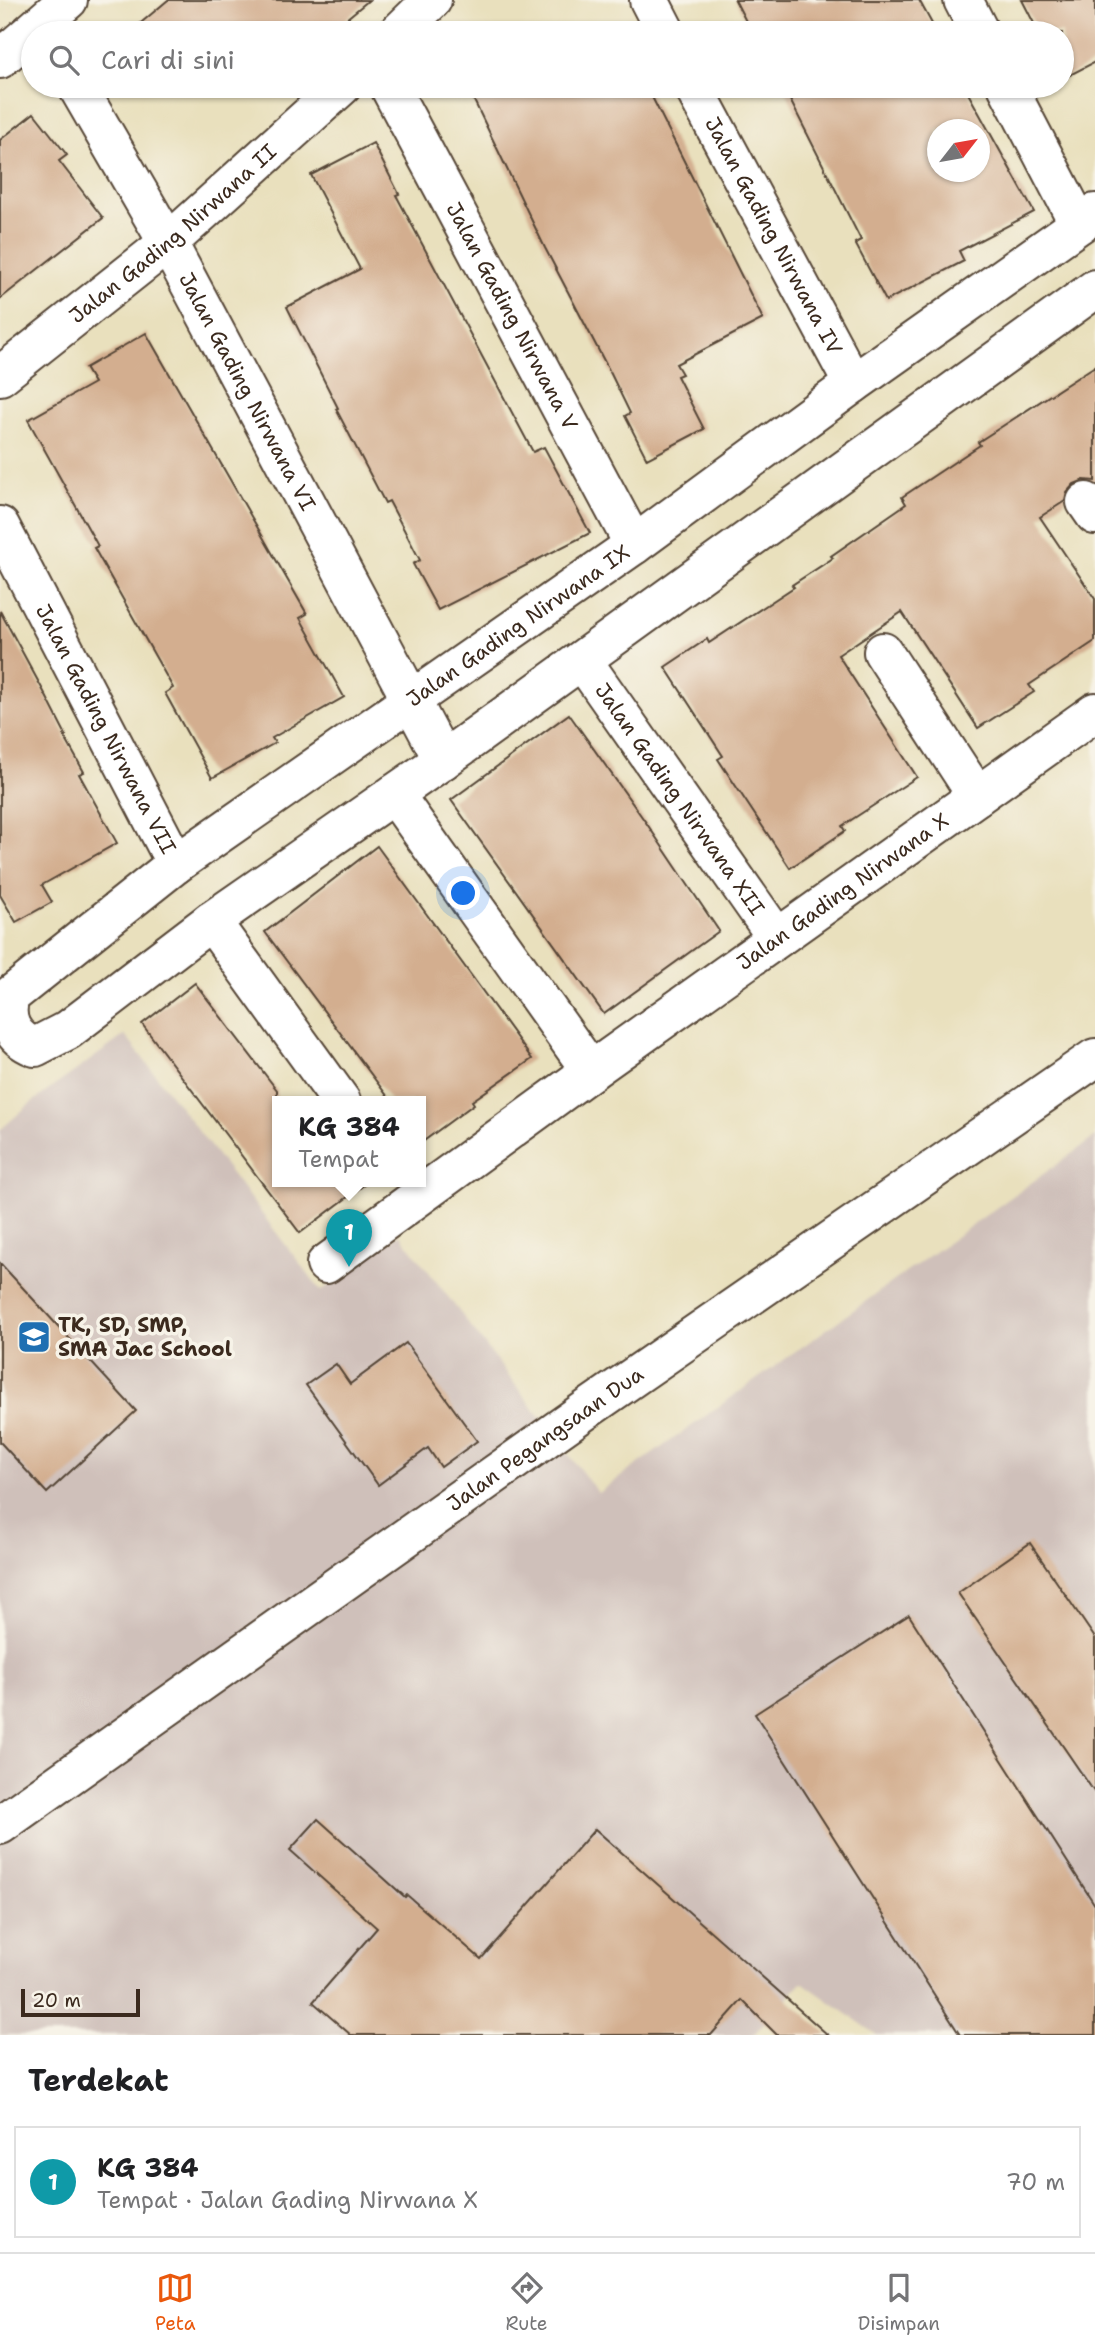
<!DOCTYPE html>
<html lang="id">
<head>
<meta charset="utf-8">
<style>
  :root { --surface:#fff; --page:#f6f6f6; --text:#202124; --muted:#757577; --line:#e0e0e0; --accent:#ea580c }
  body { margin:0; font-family:"Shantell Sans",sans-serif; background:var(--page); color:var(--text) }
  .compass { position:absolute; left:927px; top:119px; width:63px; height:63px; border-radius:50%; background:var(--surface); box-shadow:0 2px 5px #0004; rotate:59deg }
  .scale { position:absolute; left:21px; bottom:18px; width:119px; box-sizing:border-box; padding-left:7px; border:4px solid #3b2a1e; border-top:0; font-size:19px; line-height:24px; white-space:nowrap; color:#3b2a1e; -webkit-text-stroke:5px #f7f3e8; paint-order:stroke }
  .you { position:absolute; left:464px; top:894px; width:24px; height:24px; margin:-18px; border:5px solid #fff; border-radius:50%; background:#1a73e8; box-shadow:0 0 0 10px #1a73e833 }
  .badge { display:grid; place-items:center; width:46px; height:46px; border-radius:50%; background:var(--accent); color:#fff; font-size:23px; font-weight:700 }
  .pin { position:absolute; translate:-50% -58px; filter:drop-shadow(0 2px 4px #0008) }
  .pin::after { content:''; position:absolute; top:37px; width:24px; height:21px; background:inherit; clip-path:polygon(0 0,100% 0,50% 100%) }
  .popup { position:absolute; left:272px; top:1096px; width:154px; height:91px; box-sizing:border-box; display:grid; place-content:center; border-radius:0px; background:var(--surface); filter:drop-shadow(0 2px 5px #0005); font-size:23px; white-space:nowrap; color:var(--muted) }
  .popup b { font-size:26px; color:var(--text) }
  .popup::after { content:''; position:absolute; left:50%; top:100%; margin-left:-14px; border:14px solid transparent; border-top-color:var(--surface) }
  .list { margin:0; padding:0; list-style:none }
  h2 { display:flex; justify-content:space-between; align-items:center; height:91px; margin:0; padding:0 28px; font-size:30px }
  h2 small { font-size:23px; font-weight:400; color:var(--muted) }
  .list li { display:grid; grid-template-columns:46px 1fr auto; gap:21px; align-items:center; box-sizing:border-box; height:112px; margin:0 14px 14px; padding:0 14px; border:2px solid var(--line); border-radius:0px }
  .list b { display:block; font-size:26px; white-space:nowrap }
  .list p { margin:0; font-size:23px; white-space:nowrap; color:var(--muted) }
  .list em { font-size:23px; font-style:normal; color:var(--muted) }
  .icon { flex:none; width:38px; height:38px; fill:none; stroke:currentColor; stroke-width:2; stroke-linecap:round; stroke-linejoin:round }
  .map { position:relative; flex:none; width:1095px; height:2035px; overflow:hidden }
  .search { position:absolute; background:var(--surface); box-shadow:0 2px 5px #0004; left:21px; right:21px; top:21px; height:77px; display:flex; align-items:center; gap:18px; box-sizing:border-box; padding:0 24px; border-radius:38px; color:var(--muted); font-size:26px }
  .sheet { height:217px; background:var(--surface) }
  nav { display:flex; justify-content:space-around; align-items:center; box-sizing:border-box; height:98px; border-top:2px solid var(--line); background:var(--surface); font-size:19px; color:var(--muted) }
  nav a { display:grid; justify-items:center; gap:4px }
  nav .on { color:var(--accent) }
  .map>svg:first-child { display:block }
  .industrial { fill:#cfc0ba }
  .building { fill:#d3ae8f; fill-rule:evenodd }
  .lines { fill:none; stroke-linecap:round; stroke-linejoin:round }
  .minor-casing { stroke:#554536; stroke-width:42 }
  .major-casing { stroke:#554536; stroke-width:42 }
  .minor { stroke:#fff; stroke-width:38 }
  .major { stroke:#fff; stroke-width:38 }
  .labels { text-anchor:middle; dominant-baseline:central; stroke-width:7; stroke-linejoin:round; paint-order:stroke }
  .street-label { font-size:21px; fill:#3b2a1e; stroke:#f7f3e8 }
  .poi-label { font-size:21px; font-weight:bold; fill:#3b2a1e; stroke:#f7f3e8; text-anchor:start }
</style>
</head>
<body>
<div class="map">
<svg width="1095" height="2035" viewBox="0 0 1095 2035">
  <rect width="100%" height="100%" fill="#f7f3e8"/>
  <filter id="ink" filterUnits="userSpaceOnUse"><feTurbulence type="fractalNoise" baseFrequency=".0143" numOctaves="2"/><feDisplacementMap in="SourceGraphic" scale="14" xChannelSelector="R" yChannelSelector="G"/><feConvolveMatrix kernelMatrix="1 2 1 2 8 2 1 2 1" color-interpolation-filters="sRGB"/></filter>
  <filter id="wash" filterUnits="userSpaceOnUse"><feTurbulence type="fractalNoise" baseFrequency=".00686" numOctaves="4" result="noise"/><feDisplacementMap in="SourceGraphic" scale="28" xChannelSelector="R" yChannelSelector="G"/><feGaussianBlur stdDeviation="1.57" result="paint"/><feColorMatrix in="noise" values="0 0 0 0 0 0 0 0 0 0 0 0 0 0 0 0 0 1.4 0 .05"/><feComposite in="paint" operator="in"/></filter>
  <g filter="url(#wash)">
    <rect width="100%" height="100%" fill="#e9e0bd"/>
    <path class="industrial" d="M125,1035L321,1291L400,1234L598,1493L1095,1137V2035H877L802,1982L753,2035H0V1130L31,1103Z"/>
    <g id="blocks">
      <g class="building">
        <path d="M168,0H369L329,33H129Z"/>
        <path d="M735,0H919L937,33H752Z"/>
        <path d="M1022,0H1095V62L1062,79V33H1039Z"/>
        <path d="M467,86H649L652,92L650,93L763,319L676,364L682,374L677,376L704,429L647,459L625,416L630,413L611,374L545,248Z"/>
        <path d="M783,86H964L1034,212L959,251L964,261L886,301L855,243L861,240ZM937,130H979V172H937Z"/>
        <path d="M34,113L67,155L59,161L103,218L0,299V140Z"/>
        <path d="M373,143L399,194L396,195L533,452L544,447L590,533L438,610L413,564L420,560L389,501L385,503L336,409L338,408L287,307L360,269L311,175Z"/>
        <path d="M146,333L307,614L300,618L344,697L272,738L275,743L212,778L165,693L173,688L94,548L98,546L28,420L94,383L85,368Z"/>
        <path d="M1095,366V481L1084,480L1074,484L1067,492L1065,501L1040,517L1095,599V641L1029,685L1034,692L978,728L902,612L838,655L917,777L842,826L845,831L790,868L718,759L723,756L665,667L707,639L709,643L794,587L792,585L833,558L831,556L906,504L902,497L980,445L978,442Z"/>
        <path d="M0,611L44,692L66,735L64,736L84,772L79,774L117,843L42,885L52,902L16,922L0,895Z"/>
        <path d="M569,714L647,824L719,931L604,1014L451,800Z"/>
        <path d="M377,846L532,1059L472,1101L474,1104L421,1143V1101H391L265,932Z"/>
        <path d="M195,983L277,1090V1181H369L300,1233L142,1024Z"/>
        <path d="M0,1263L136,1411L47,1493L0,1442Z"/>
        <path d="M406,1343L477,1441L441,1467L428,1448L378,1485L306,1385L336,1364L350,1384Z"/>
        <path d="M1030,1543L1095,1638V1793L958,1593Z"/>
        <path d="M909,1615L1095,1905V2035H960L755,1714Z"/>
        <path d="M318,1819L405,1897L407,1895L481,1959L595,1829L828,2035H777L742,2000L711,2035H351L313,2002L377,1928L290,1850Z"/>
      </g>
    </g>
  </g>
  <g filter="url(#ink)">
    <use href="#blocks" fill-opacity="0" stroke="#554536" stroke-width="2"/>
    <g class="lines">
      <defs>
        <g id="minor">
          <path d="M649,0L666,33"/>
          <path d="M963,0L980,33"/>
          <path d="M398,33L432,0"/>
          <path d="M0,59L68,0"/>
          <path id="s1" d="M77,86L168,243L443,760"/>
          <path id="s2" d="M389,86L634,545"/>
          <path id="s3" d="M693,86L853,384"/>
          <path d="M1007,86L1079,224"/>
          <path id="s4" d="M0,376L168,243L342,86"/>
          <path d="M1086,502L1095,515"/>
          <path id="s5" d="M0,526L176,864L634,545L853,384L1095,213"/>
          <path d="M883,652L977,796"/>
          <path id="s6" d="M582,660L777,938"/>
          <path d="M394,794L591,1071"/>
          <path d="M176,864L10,996C3,1020 12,1038 35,1047L68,1030L211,921L443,760L1095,289"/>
          <path d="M211,921L341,1101"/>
          <path id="s7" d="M326,1264L591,1071L1095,712"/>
        </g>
        <g id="major">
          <path id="s8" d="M0,1825L583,1412L1095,1058"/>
        </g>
      </defs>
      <use href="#minor" class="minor-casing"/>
      <use href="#major" class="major-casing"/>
      <use href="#minor" class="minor"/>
      <use href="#major" class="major"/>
    </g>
  </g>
  <defs>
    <symbol id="school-square" viewBox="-11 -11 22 22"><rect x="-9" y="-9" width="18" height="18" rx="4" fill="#1f6fb2" stroke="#f7f3e8"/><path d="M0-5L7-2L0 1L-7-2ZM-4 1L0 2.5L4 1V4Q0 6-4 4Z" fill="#fff"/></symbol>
  </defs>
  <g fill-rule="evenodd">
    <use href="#school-square" x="15" y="1318" width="38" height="38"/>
  </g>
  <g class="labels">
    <g class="street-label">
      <text stroke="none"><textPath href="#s4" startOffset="224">Jalan Gading Nirwana II</textPath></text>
      <text stroke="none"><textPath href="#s3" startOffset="170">Jalan Gading Nirwana IV</textPath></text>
      <text stroke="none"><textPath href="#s2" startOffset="261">Jalan Gading Nirwana V</textPath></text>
      <text stroke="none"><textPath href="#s1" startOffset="350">Jalan Gading Nirwana VI</textPath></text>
      <text stroke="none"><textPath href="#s5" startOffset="798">Jalan Gading Nirwana IX</textPath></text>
      <text stroke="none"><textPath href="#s5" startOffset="229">Jalan Gading Nirwana VII</textPath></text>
      <text stroke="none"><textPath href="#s6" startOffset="170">Jalan Gading Nirwana XII</textPath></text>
      <text stroke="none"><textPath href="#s7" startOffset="637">Jalan Gading Nirwana X</textPath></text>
      <text stroke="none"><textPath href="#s8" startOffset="668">Jalan Pegangsaan Dua</textPath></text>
    </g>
    <g class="poi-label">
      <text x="58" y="1325">TK, SD, SMP,<tspan x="58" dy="24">SMA Jac School</tspan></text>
    </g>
  </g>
</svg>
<svg class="compass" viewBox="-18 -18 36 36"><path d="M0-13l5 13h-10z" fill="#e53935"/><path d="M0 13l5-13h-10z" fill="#757577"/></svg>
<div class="scale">20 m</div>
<div class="you"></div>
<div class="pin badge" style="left:349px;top:1267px;background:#0f9aa8">1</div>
<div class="popup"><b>KG 384</b>Tempat</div>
<div class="search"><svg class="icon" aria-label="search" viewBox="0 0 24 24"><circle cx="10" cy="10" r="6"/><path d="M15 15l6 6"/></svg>Cari di sini</div>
</div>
<section class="sheet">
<h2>Terdekat<small></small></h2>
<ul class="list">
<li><span class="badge" style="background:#0f9aa8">1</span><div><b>KG 384</b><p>Tempat · Jalan Gading Nirwana X</p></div><em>70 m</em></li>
</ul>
</section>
<nav>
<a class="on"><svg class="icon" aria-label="map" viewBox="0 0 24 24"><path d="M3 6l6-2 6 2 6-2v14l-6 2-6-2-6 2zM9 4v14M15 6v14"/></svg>Peta</a>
<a><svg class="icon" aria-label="directions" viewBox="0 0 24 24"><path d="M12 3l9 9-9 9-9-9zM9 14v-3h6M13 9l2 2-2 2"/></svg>Rute</a>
<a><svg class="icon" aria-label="saved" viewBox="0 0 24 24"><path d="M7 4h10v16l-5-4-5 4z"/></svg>Disimpan</a>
</nav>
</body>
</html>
